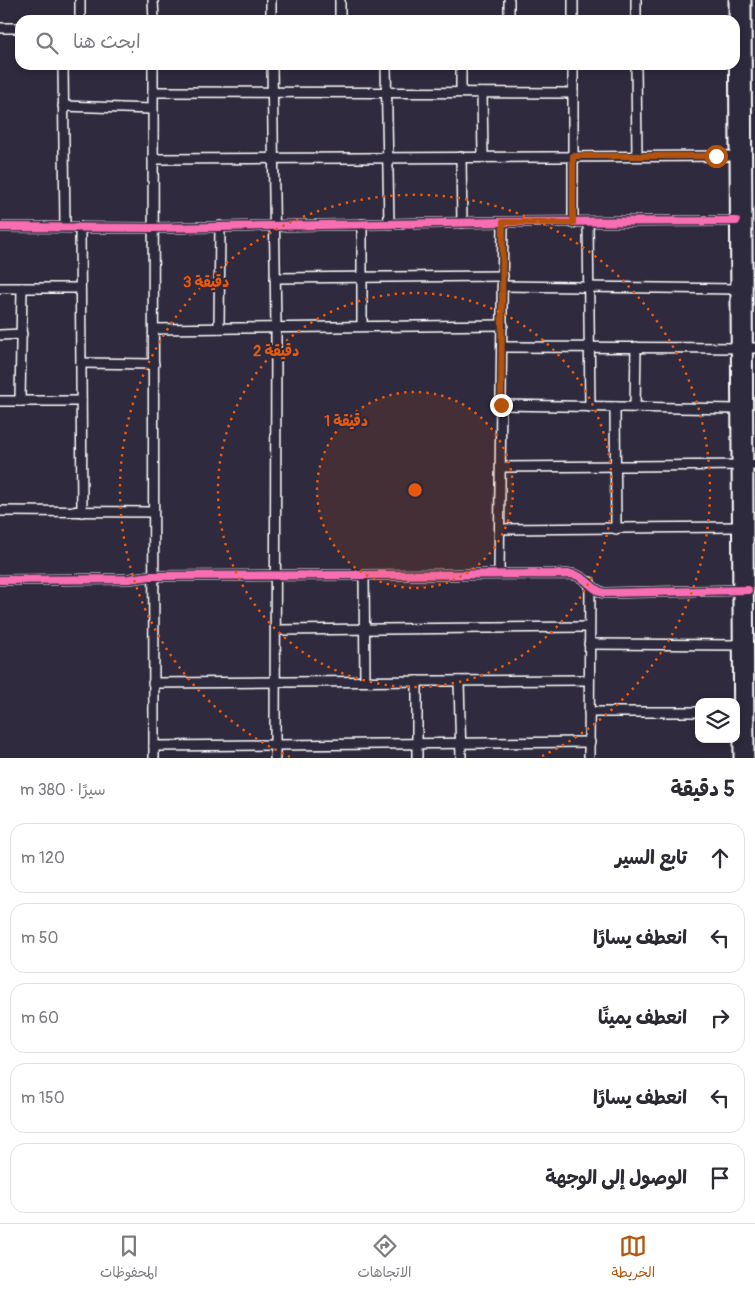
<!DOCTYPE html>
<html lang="ar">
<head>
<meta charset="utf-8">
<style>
  :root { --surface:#fff; --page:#f2f2f3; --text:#2b2b33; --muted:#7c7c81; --line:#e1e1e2; --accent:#b45309 }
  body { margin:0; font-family:Pangolin,"Playpen Sans Arabic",sans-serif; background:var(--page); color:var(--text); direction:rtl }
  .controls { position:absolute; right:15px; bottom:15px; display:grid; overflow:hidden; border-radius:10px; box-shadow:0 2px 8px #0003 }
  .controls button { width:45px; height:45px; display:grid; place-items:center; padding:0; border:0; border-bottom:1px solid var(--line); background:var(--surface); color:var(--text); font:25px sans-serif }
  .stop { position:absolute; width:15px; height:15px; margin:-11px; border:4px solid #b45309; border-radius:50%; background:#fff }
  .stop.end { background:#b45309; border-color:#fff; box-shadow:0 1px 5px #0008 }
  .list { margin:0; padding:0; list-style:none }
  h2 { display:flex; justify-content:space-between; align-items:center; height:65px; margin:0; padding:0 20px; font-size:21px }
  h2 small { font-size:16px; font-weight:400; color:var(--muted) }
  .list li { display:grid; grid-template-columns:32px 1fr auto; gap:15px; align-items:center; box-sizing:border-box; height:70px; margin:0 10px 10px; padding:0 10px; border:1px solid var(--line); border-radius:15px }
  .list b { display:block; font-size:19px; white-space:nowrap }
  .list em { font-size:16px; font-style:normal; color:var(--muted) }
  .icon { flex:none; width:28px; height:28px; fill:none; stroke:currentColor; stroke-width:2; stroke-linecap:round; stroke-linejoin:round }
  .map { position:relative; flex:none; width:755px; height:758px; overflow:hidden; direction:ltr }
  .search { position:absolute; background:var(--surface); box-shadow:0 2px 8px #0003; left:15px; right:15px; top:15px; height:55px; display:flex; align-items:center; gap:12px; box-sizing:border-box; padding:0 18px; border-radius:15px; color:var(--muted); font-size:19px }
  .sheet { height:465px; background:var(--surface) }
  nav { display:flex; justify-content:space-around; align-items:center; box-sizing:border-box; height:70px; border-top:1px solid var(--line); background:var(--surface); font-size:14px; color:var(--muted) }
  nav a { display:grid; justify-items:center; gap:2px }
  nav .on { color:var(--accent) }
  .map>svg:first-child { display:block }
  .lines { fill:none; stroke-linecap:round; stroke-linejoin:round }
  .minor-casing { stroke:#fff; stroke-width:12 }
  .major-casing { stroke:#fff; stroke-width:15 }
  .minor { stroke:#2f2a3d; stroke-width:9 }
  .major { stroke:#2f2a3d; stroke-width:11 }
  .cycleway-casing { stroke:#2f2a3d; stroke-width:11 }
  .cycleway { stroke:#f96db3; stroke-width:8 }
  .route { stroke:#b45309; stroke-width:6 }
  .ring { fill:none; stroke:#e8590c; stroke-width:2.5; stroke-dasharray:2.5 5 }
  .centre { fill:#e8590c; stroke:#2f2a3d; stroke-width:2.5 }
  .ring-label { font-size:15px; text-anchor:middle; font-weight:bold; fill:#e8590c; stroke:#2f2a3d; stroke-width:4.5; stroke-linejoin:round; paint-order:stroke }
</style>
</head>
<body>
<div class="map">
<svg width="755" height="758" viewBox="0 0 755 758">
  <rect width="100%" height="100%" fill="#2f2a3d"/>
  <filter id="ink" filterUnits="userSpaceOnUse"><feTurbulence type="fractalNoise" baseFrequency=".02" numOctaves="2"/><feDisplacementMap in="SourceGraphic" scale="10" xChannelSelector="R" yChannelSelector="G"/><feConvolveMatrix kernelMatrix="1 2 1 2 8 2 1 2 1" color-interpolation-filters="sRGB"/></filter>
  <g filter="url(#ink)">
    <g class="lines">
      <defs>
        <g id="minor">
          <path d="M80,0V20"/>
          <path d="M153,0L154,20"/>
          <path d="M271,0V20"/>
          <path d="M509,0V20"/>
          <path d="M573,0V20"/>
          <path d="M636,0V20"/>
          <path d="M340,20V0"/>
          <path d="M0,28H20"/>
          <path d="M63,65L65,226"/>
          <path d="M153,65L154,758"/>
          <path d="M272,65L276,327L275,758"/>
          <path d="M386,65L389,224"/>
          <path d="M461,65V92"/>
          <path d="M573,65V223"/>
          <path d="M636,65L637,156"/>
          <path d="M153,92L573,93"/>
          <path d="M482,93L483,156"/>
          <path d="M63,106L152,109"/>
          <path d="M461,157L462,223"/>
          <path d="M153,159L736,156"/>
          <path d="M588,223L590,407"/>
          <path d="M0,227L153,228L503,222L736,221"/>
          <path d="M80,227L82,512"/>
          <path d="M275,278L503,276"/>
          <path d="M503,286L737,289"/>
          <path d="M0,288H80"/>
          <path d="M362,326V224"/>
          <path d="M219,328L220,226"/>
          <path d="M154,329L503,325"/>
          <path d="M0,335L22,334"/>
          <path d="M502,347L755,348"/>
          <path d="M81,363L154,364"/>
          <path d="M0,401H81"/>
          <path d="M20,401L22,288"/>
          <path d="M501,405L737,409"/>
          <path d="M615,407L616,529"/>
          <path d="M635,407L636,347"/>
          <path d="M501,467L755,465"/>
          <path d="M0,511L153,512"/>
          <path d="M500,529L738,527"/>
          <path d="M499,573L503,222"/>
          <path d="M364,576L365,681"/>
          <path d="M0,580L129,579L150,576L571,574C587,576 591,590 604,593L745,590"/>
          <path d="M276,630L588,627"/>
          <path d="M589,644L739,645"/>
          <path d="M459,681L461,758"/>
          <path d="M153,683L589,680"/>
          <path d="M589,712H699"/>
          <path d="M154,746L590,742"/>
          <path d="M417,758V681"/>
          <path d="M589,758L590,582"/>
        </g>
        <g id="major">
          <path d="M735,0L740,758"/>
          <path d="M745,0L748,758"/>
        </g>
      </defs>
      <use href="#minor" class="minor-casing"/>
      <use href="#major" class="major-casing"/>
      <use href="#minor" class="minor"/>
      <use href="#major" class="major"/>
      <defs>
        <g id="cycleway">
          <path d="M0,227L153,228L503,222L736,221"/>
          <path d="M0,580L129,579L150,576L571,574C587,576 591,590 604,593L748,590"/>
        </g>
      </defs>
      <use href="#cycleway" class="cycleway-casing"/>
      <use href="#cycleway" class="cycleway"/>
    </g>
  </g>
  <g class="lines" filter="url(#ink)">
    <path class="route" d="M501,405L503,222L573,223V156H716"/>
  </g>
  <circle cx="415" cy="490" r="98" fill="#e8590c" fill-opacity=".12"/>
  <g class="ring">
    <circle cx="415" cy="490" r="98"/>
    <circle cx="415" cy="490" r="197"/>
    <path d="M290 757A295 295 0 1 1 540 757"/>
  </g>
  <circle cx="415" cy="490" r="8" class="centre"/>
  <g class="ring-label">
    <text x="206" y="287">3 دقيقة</text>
    <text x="276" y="356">2 دقيقة</text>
    <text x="346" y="426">1 دقيقة</text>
  </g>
</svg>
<div class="controls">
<button><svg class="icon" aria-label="layers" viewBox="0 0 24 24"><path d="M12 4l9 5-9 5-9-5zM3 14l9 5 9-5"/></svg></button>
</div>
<div class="stop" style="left:716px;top:156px"></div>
<div class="stop end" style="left:501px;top:405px"></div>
<div class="search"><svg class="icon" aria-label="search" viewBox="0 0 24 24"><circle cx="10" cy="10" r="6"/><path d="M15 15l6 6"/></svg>ابحث هنا</div>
</div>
<section class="sheet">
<h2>5 دقيقة<small>سيرًا · 380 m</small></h2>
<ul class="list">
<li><svg class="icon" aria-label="ahead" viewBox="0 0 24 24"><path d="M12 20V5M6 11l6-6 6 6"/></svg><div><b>تابع السير</b></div><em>120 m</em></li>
<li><svg class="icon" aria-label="left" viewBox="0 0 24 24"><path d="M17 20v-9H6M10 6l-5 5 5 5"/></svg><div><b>انعطف يسارًا</b></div><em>50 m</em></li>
<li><svg class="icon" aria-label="right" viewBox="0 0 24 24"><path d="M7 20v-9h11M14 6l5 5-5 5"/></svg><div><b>انعطف يمينًا</b></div><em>60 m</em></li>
<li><svg class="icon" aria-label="left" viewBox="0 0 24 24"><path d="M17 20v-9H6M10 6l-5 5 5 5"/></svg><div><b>انعطف يسارًا</b></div><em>150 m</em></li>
<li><svg class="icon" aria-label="arrive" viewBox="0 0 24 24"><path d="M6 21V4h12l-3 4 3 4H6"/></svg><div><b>الوصول إلى الوجهة</b></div></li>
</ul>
</section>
<nav>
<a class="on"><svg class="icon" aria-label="map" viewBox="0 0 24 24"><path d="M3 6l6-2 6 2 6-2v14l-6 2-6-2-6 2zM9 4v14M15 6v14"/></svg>الخريطة</a>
<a><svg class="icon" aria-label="directions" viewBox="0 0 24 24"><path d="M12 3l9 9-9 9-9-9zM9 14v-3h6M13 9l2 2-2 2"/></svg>الاتجاهات</a>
<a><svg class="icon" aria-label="saved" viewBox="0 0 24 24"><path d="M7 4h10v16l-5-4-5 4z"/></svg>المحفوظات</a>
</nav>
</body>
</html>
